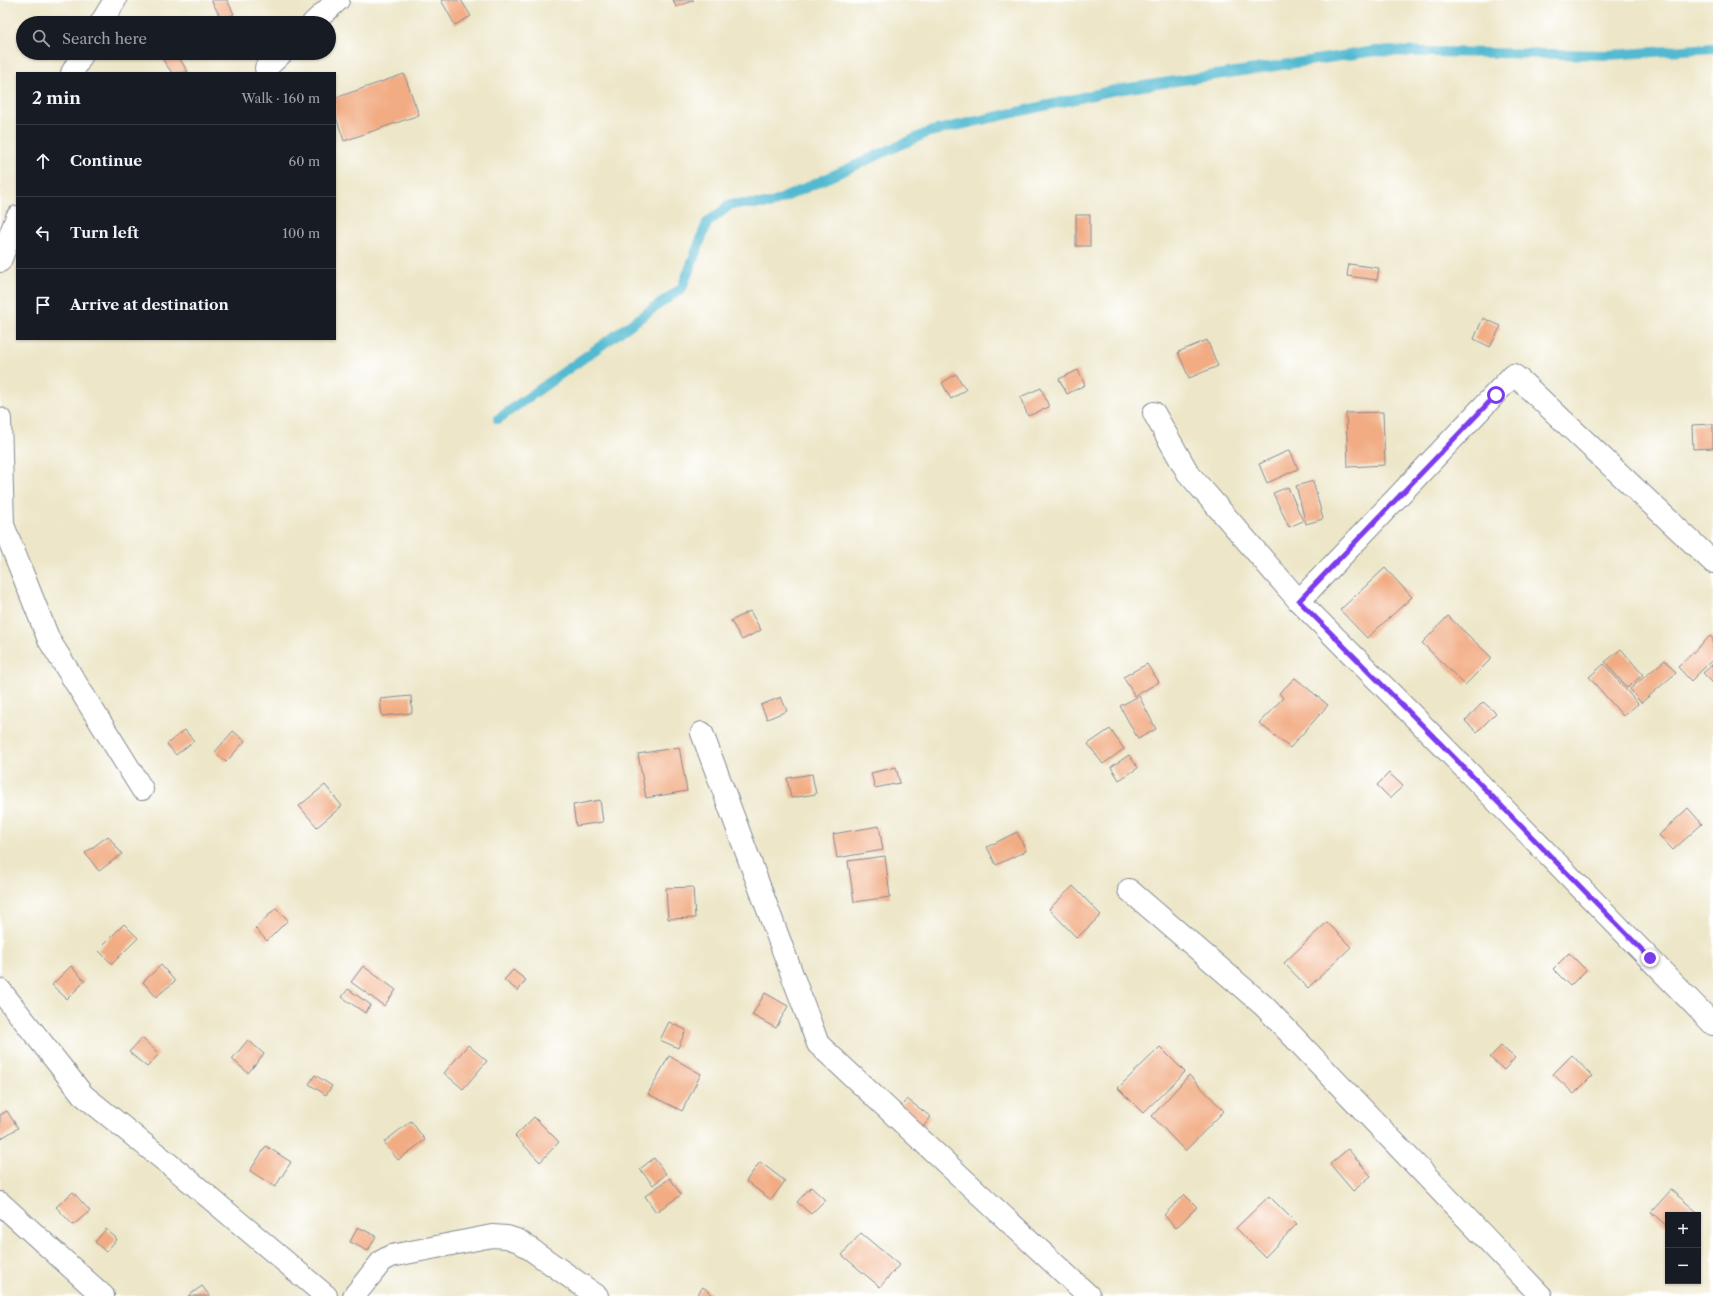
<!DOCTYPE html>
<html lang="en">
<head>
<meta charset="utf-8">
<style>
  :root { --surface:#171b24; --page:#20242c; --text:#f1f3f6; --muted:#9ea1a6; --line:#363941 }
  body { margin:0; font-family:"Libre Caslon Text",serif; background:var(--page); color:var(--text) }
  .controls { position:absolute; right:12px; bottom:12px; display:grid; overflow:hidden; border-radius:0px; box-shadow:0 1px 3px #0004 }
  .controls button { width:36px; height:36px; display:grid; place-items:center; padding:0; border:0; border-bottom:1px solid var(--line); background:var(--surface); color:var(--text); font:20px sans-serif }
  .stop { position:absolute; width:12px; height:12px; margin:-9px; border:3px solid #7c3aed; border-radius:50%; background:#fff }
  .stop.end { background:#7c3aed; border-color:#fff; box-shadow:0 1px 4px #0008 }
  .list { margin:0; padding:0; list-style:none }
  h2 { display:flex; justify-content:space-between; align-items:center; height:52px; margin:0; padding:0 16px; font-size:17px }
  h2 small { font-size:13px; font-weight:400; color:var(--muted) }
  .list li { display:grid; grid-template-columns:26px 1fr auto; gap:12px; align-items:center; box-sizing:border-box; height:72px; padding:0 16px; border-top:1px solid var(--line) }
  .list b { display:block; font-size:15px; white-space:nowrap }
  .list em { font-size:13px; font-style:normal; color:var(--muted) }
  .icon { flex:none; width:22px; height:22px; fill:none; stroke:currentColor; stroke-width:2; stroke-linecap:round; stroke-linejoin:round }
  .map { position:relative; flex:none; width:1713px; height:1296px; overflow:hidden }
  .search { position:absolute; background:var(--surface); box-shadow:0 1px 3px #0004; left:16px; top:16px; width:320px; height:44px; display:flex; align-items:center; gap:10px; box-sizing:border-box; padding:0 14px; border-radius:22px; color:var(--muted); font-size:15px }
  .panel { position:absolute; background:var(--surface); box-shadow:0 1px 3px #0004; left:16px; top:72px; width:320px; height:268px; border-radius:0px }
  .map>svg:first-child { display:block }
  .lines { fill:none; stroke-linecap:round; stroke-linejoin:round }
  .stream { stroke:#52b9d0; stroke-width:10 }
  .building { fill:#f2ac83 }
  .street-casing { stroke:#848a93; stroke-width:24 }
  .street { stroke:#fff; stroke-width:22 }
  .route { stroke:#7c3aed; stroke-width:5 }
</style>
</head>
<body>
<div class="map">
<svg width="1713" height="1296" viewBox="0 0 1713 1296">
  <rect width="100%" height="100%" fill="#fff"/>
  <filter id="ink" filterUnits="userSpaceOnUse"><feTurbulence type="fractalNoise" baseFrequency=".025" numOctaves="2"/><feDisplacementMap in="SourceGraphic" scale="8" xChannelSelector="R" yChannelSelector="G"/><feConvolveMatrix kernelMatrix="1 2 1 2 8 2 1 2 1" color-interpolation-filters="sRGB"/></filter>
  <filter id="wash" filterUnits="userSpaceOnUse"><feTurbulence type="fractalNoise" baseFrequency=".012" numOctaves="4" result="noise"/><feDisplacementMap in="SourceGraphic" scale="16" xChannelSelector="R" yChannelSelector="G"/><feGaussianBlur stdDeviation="0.9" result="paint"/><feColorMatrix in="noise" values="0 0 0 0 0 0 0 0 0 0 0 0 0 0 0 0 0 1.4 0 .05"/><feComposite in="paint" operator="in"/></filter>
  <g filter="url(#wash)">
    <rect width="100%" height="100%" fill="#ede6c8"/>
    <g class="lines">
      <path class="stream" d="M498,419L682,288L707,223L731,204H770L929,132L1110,91L1375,51L1609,55L1713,48"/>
    </g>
    <g id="blocks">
      <g class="building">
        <path d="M211,0H227L234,14L222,20Z"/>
        <path d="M441,0H461L471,16L455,25Z"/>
        <path d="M673,0H694L676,7Z"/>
        <path d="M176,53L188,72L172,73L163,60Z"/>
        <path d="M404,74L419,115L344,141L335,114V98Z"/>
        <rect x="1076" y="215" width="14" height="31"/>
        <path d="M1349,264L1379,268L1377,280L1347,276Z"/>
        <path d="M1483,318L1501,326L1490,347L1474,339Z"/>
        <path d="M1207,340L1218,366L1189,378L1178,352Z"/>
        <path d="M1078,370L1085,385L1067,394L1059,379Z"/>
        <path d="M956,374L966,390L951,399L942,383Z"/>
        <path d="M1041,388L1049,407L1028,416L1020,397Z"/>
        <path d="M1383,412L1385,465L1348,467L1346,413Z"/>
        <path d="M1713,424V448L1693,449L1692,425Z"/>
        <path d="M1290,450L1298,469L1267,483L1259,464Z"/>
        <path d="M1313,481L1323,519L1306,524L1296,486Z"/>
        <path d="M1288,487L1303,521L1289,527L1273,493Z"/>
        <path d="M1385,568L1412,597L1367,638L1340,610Z"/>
        <path d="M750,611L761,630L742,640L731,621Z"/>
        <path d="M1448,616L1492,658L1465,685L1422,643Z"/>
        <path d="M1710,636L1713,639V659L1691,681L1678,667Z"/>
        <path d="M1621,649L1643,675L1627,688L1605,662Z"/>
        <path d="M1665,660L1676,673L1641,703L1630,689Z"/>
        <path d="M1147,664L1159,682L1135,696L1123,677Z"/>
        <path d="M1604,664L1638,704L1623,716L1589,677Z"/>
        <path d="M1713,664V683L1703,673Z"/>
        <path d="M1295,678L1328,705L1290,748L1259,723L1283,698L1279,693Z"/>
        <path d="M411,696L412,713L382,716L380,699Z"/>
        <path d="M1139,696L1156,729L1138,739L1120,706Z"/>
        <path d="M781,697L787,711L767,719L761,705Z"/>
        <path d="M1483,702L1496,713L1477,732L1465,721Z"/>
        <path d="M1110,729L1124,749L1103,764L1088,744Z"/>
        <path d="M185,730L194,741L176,755L167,744Z"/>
        <path d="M233,731L245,741L226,762L215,752Z"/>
        <path d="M679,747L687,791L646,798L638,754Z"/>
        <path d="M1129,755L1138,768L1119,780L1111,767Z"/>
        <path d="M896,767L900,783L875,788L871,773Z"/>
        <path d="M1389,773L1403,786L1390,798L1377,785Z"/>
        <path d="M812,774L816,794L791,798L787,778Z"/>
        <path d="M325,785L342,806L317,827L299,806Z"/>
        <path d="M600,800L603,822L576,826L573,805Z"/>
        <path d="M1688,808L1702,824L1673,850L1659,835Z"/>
        <path d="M879,826L883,850L837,858L833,834Z"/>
        <path d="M1017,832L1026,851L996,865L987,847Z"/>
        <path d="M108,836L122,854L99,871L85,853Z"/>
        <path d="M885,856L890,897L854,902L848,861Z"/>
        <path d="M1073,886L1101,915L1077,938L1049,909Z"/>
        <path d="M693,887L695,918L668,919L666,888Z"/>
        <path d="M276,908L288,920L267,941L255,928Z"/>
        <path d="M1327,922L1351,947L1308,988L1284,963Z"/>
        <path d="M124,924L138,938L112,964L98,950Z"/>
        <path d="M1569,953L1586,970L1570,986L1553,969Z"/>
        <path d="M161,965L175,981L156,997L143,982Z"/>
        <path d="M71,966L85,981L67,999L52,985Z"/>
        <path d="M363,966L396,990L384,1006L351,982Z"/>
        <path d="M513,970L526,980L518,991L504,980Z"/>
        <path d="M348,989L371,1005L365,1013L342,997Z"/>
        <path d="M765,993L788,1006L776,1028L752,1015Z"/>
        <path d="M669,1022L686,1030L678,1048L660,1040Z"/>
        <path d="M142,1038L159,1054L147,1067L129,1052Z"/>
        <path d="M248,1040L264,1054L248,1073L232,1059Z"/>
        <path d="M468,1045L487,1061L463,1089L444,1073Z"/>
        <path d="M1501,1046L1515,1058L1504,1070L1490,1057Z"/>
        <path d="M1160,1047L1185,1072L1143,1113L1118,1088Z"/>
        <path d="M1572,1055L1592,1076L1574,1094L1553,1074Z"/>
        <path d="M669,1056L701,1074L682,1111L648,1094Z"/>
        <path d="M315,1075L332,1086L326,1095L309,1084Z"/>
        <path d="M1189,1075L1224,1111L1185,1151L1152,1116Z"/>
        <path d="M907,1099L931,1117L923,1127L900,1108Z"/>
        <path d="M7,1111L18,1128L0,1139V1115Z"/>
        <path d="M534,1117L559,1142L540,1162L515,1136Z"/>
        <path d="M411,1121L425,1140L398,1160L384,1142Z"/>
        <path d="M266,1146L291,1162L275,1187L250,1171Z"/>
        <path d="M1348,1149L1371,1176L1353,1191L1330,1164Z"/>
        <path d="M654,1158L666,1174L653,1185L640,1169Z"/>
        <path d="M760,1162L785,1181L771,1200L746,1181Z"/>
        <path d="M670,1178L681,1195L656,1212L645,1196Z"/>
        <path d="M811,1187L825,1200L811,1214L797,1202Z"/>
        <path d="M1671,1190L1702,1216L1698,1220V1215H1668V1227L1651,1212Z"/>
        <path d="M73,1192L90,1211L73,1225L56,1207Z"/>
        <path d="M1184,1194L1197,1207L1176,1228L1164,1215Z"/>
        <path d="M1269,1196L1297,1224L1265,1257L1236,1228Z"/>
        <path d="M358,1227L376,1236L368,1251L350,1242Z"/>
        <path d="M106,1229L117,1239L106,1252L95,1242Z"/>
        <path d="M861,1233L899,1265L880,1287L842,1255Z"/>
        <path d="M202,1286L210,1296H188Z"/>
        <path d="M703,1287L714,1296H696Z"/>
      </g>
    </g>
  </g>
  <g filter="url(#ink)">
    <use href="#blocks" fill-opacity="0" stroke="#848a93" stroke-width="1"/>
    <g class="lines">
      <defs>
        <g id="street">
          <path d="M101,23L115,0"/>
          <path d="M313,23L338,0"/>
          <path d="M266,68L282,53"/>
          <path d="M72,73L83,53"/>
          <path d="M0,261L17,217"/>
          <path d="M1154,413L1188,473L1299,601L1441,744L1713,1024"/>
          <path d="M0,419L3,525L49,640L142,789"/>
          <path d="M1299,601L1513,375L1520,380L1713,562"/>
          <path d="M702,733L818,1044L1089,1296"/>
          <path d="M1129,890L1264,1006L1541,1296"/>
          <path d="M0,990L83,1095L185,1177L326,1296"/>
          <path d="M0,1203L103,1296"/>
          <path d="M354,1296L382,1261L391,1256L492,1236L507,1237L519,1241L597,1296"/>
        </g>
      </defs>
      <use href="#street" class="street-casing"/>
      <use href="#street" class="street"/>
    </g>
  </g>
  <g class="lines" filter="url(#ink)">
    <path class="route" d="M1496,395L1299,601L1441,744L1650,958"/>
  </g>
</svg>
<div class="controls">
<button>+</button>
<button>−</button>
</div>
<div class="stop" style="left:1496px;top:395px"></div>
<div class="stop end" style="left:1650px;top:958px"></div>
<div class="search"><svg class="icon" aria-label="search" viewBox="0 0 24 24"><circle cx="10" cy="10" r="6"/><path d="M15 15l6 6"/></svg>Search here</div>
<section class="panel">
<h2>2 min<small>Walk · 160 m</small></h2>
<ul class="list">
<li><svg class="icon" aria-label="ahead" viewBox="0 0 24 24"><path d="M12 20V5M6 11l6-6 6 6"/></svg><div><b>Continue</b></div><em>60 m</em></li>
<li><svg class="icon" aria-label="left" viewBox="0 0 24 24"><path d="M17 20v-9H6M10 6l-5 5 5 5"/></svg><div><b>Turn left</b></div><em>100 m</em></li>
<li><svg class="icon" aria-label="arrive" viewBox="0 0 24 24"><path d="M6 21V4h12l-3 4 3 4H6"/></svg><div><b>Arrive at destination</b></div></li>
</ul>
</section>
</div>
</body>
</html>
